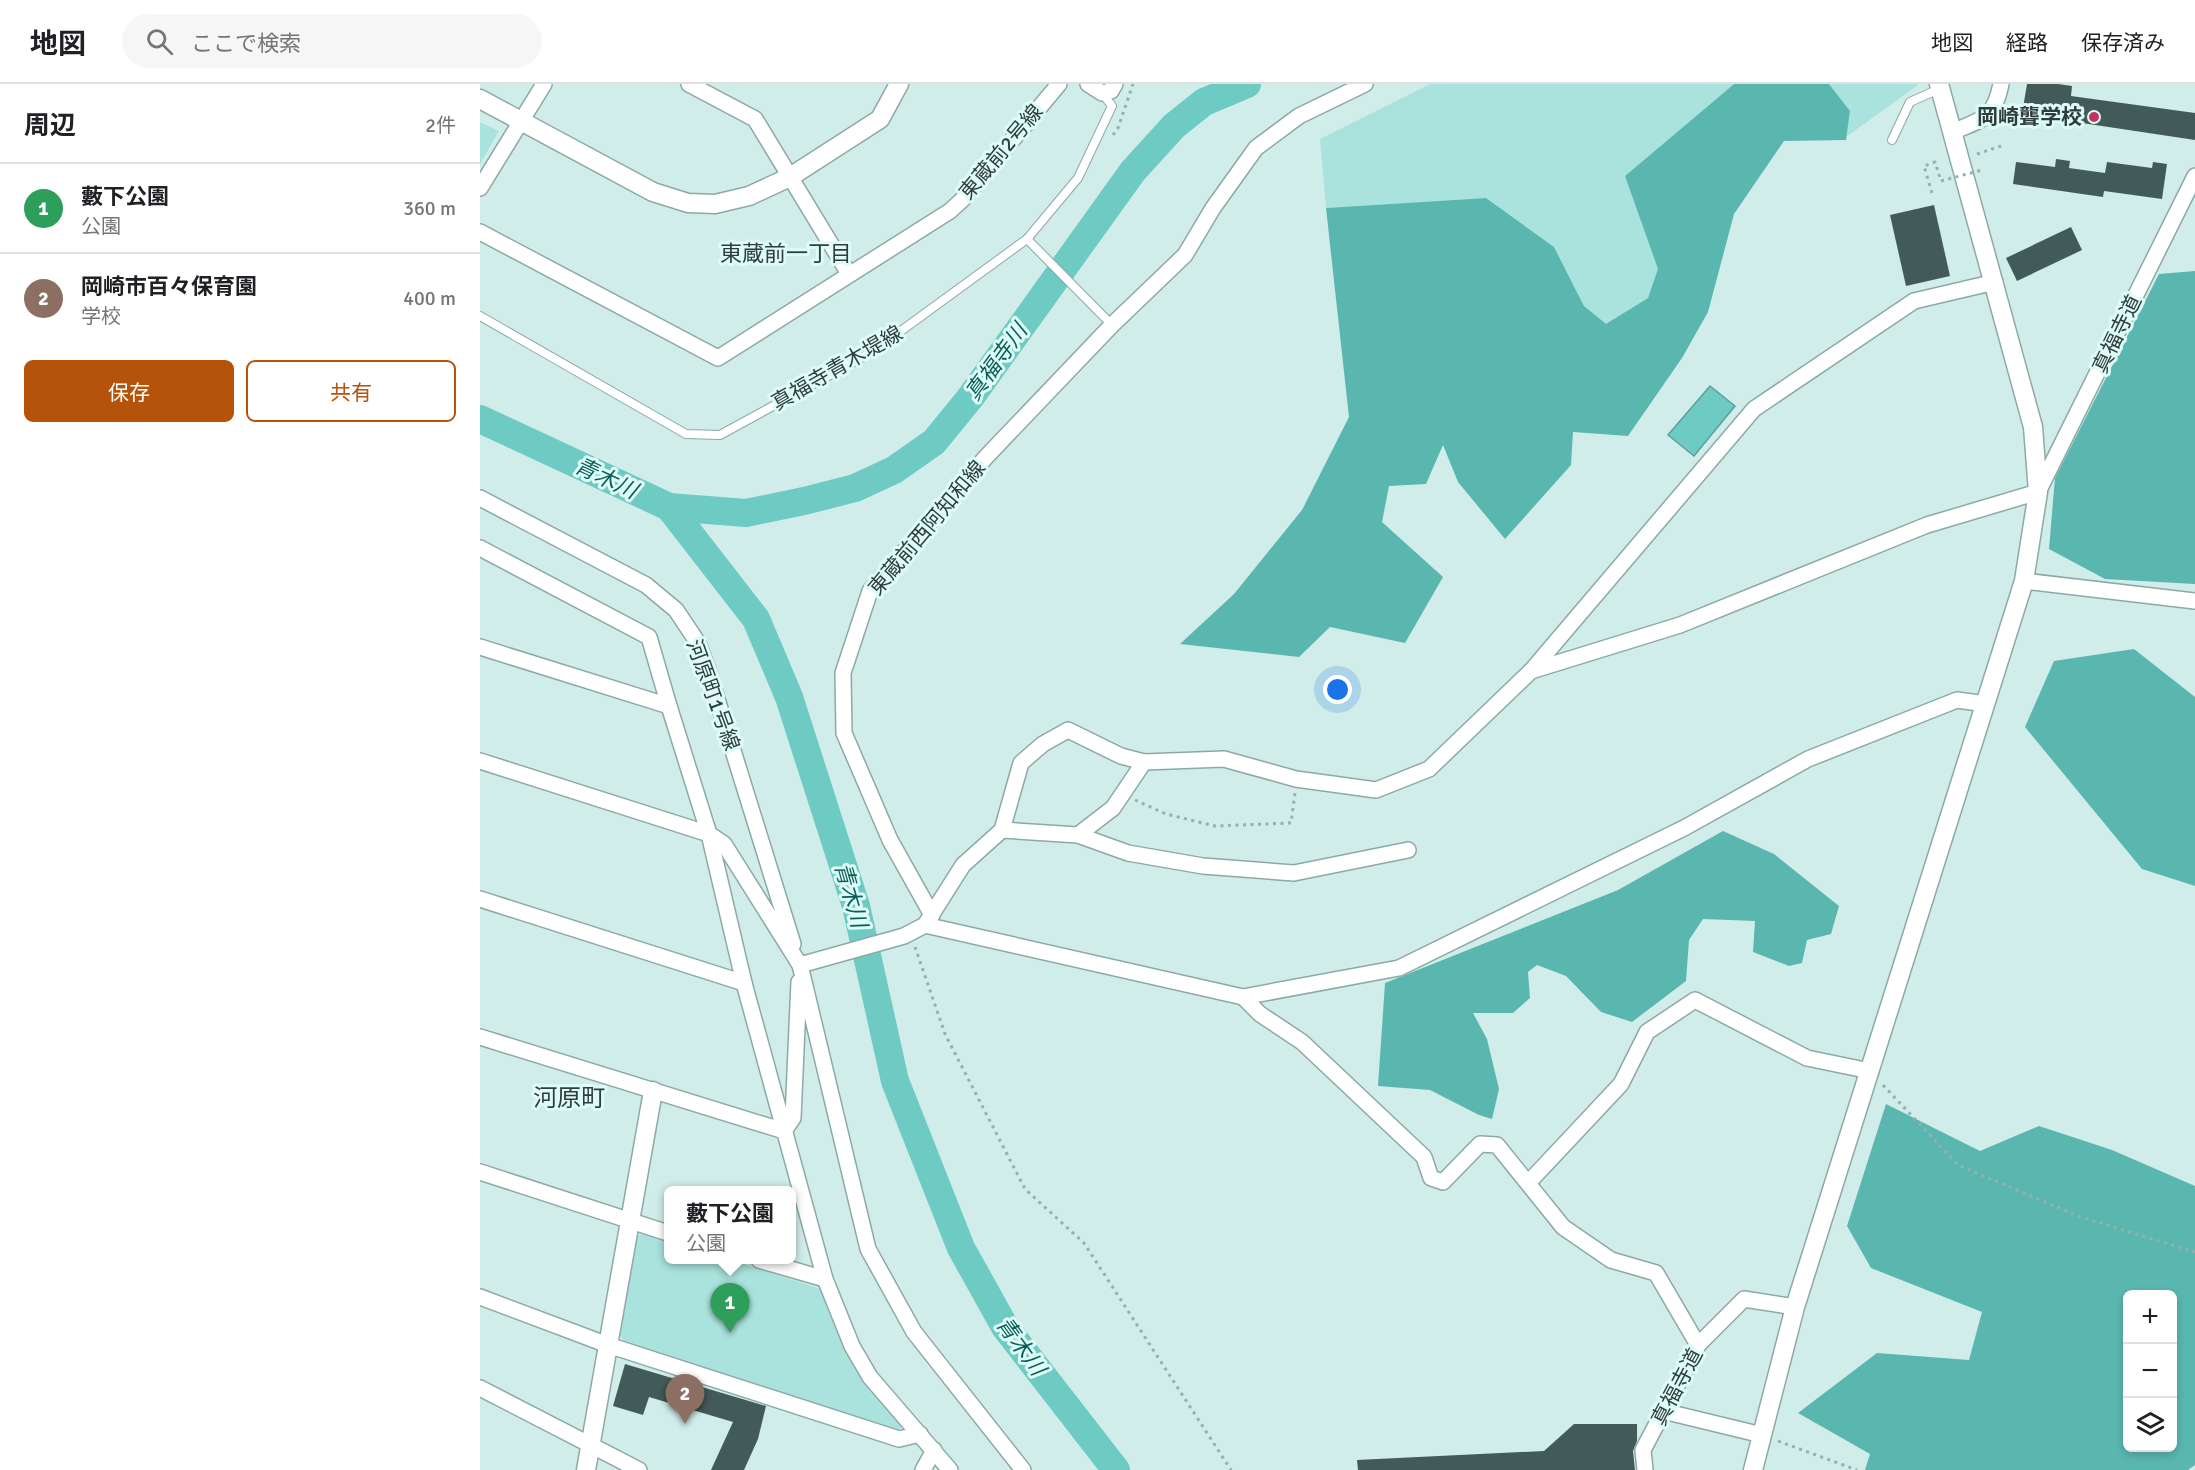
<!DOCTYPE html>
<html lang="ja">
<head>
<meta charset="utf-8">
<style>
  :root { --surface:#fff; --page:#f6f6f6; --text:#202124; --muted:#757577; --line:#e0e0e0; --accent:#b45309 }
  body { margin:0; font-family:Signika,"Noto Sans JP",sans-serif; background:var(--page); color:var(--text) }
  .controls { position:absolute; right:18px; bottom:18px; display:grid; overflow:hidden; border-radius:9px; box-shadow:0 3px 9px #0003 }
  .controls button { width:54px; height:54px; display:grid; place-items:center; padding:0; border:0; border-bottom:2px solid var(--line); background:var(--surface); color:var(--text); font:30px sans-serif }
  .you { position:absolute; left:858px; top:606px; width:21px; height:21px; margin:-15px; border:4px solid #fff; border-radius:50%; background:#1a73e8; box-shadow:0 0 0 9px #1a73e833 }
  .badge { display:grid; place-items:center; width:39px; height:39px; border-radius:50%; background:var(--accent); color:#fff; font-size:20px; font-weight:700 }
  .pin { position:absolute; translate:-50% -50px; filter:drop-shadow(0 2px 3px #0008) }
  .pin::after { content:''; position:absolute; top:32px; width:21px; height:18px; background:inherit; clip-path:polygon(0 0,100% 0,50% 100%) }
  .popup { position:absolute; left:184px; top:1102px; width:132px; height:78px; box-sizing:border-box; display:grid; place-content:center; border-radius:9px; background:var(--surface); filter:drop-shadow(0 2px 4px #0005); font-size:20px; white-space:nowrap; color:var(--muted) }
  .popup b { font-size:22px; color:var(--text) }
  .popup::after { content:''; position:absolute; left:50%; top:100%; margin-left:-12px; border:12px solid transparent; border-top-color:var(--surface) }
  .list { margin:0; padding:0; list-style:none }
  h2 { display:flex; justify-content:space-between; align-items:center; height:78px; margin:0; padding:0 24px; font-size:26px }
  h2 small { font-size:20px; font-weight:400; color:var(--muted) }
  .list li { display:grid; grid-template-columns:39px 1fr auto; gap:18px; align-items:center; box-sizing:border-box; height:90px; padding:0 24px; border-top:2px solid var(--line) }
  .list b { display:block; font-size:22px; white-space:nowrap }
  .list p { margin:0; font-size:20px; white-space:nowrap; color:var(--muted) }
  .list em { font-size:20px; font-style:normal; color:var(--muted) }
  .actions { display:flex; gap:12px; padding:18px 24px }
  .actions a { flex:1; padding:14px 0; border:2px solid var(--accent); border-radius:9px; text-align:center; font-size:21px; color:var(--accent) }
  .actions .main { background:var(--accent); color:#fff }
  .icon { flex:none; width:33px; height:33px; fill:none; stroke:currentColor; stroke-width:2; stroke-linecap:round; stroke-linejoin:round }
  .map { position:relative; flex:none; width:1715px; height:1386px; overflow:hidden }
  header { display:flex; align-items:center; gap:36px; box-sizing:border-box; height:84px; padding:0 30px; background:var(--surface); border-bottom:2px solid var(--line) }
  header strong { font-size:28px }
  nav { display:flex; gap:33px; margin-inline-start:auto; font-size:21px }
  .search { width:420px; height:54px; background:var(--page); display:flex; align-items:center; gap:15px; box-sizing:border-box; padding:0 21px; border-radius:33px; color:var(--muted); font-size:22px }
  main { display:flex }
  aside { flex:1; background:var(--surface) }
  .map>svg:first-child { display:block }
  .green { fill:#aae3dd }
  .forest { fill:#5ab7b0; fill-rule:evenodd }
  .water { fill:#6ecbc3; stroke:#5ca09a; stroke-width:1.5 }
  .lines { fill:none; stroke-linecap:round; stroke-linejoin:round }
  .river { stroke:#6ecbc3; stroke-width:28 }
  .building { fill:#425b58 }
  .service-casing { stroke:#8da9a6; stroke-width:10 }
  .minor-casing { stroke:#8da9a6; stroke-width:18 }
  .tertiary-casing { stroke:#8da9a6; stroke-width:21 }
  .path { stroke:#98afac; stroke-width:3; stroke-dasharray:3 4.5; stroke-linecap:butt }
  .service { stroke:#fff; stroke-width:8 }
  .minor { stroke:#fff; stroke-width:15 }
  .tertiary { stroke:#fff; stroke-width:18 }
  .path-bridge { stroke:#98afac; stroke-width:3; stroke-dasharray:3 4.5; stroke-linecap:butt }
  .poi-dot { fill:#c2335d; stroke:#ddfbf7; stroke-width:2 }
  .labels { text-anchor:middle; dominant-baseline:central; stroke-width:6; stroke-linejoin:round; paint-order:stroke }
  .poi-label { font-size:21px; font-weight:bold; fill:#313d3c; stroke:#ddfbf7; text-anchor:end }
  .street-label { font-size:21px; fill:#313d3c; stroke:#ddfbf7 }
  .neighbourhood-label { font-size:22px; fill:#313d3c; stroke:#ddfbf7 }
  .water-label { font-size:22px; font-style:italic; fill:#0b5d58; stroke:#ddfbf7 }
  .quarter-label { font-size:24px; fill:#313d3c; stroke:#ddfbf7 }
</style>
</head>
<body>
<header>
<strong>地図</strong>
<div class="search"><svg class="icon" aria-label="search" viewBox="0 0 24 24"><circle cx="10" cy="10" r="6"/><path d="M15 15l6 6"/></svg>ここで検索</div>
<nav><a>地図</a><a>経路</a><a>保存済み</a></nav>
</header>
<main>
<aside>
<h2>周辺<small>2件</small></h2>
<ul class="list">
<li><span class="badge" style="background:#2e9e5b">1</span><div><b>藪下公園</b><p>公園</p></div><em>360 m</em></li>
<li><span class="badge" style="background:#8d6e63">2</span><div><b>岡崎市百々保育園</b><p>学校</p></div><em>400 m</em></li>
</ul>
<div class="actions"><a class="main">保存</a><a>共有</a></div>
</aside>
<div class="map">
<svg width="1715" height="1386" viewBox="0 0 1715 1386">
  <rect width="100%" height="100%" fill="#d0edea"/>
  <g class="green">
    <path d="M950,0H1254L1145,92L1179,185L1168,214L1126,241L1104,222L1074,163L1006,114L846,124L840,55Z"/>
    <path d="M1349,0H1438V1L1366,53L1370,27Z"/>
    <path d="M0,38L19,47L0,80Z"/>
    <path d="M164,1148L188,1156V1176H252L341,1205L423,1340L418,1347L146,1261L140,1251L157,1153Z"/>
  </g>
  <g class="forest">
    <path d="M1254,0H1349L1370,27L1366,56L1304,57L1254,130L1228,228L1202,274L1148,352L1093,348L1091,381L1025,455L978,398L963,361L946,400L909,402L902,438L963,493L925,559L850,543L819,573L700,560L754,510L822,426L869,333L846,124L1006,114L1074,163L1104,222L1126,240L1168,214L1178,185L1145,92Z"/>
    <path d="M1715,187V500L1625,495L1569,465L1575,394L1679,190Z"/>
    <path d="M1654,565L1715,613V802L1662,785L1545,643L1574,577Z"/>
    <path d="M1243,747L1294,770L1359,822L1351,850L1327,856L1322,879L1309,882L1273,868L1275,837L1223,835L1209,856L1206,897L1152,938L1121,928L1086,892L1057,881L1048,888L1050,914L1033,929H993L1007,955L1019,1005L1012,1035L999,1031L950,1006L898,1002L905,899L1138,806Z"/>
    <path d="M1406,1020L1500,1067L1559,1042L1632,1066L1715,1102V1381L1708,1386H1385L1390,1370L1318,1329L1397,1269L1489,1276L1502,1228L1391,1184L1367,1142ZM1648,1210H1692V1364H1648Z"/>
  </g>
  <path class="water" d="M1230,302L1255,322L1214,372L1188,351Z"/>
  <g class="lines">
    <g class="river">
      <path d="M0,335L189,423L276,535L309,613L376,822L415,997L481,1164L525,1243L636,1386"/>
      <path d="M189,423L266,429L324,417L375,404L414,386L454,358L490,314L653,87L694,42L724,18L767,0"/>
    </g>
  </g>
  <g class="building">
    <path d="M1547,0H1578L1592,2L1591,12L1715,29V56L1542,30Z"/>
    <path d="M1576,75L1590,77L1589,84L1625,89L1627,78L1672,84L1673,78L1687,80L1682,115L1624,107L1623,113L1533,100L1536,78L1575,83Z"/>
    <path d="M1454,121L1470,192L1426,202L1410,131Z"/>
    <path d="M1591,143L1602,166L1537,197L1526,174Z"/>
    <path d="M145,1280L286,1322L278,1355L264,1386H231L253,1338L169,1313L163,1331L133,1322Z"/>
    <path d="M1094,1340H1157V1357L1153,1367L1155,1386H878L877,1376L1064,1367Z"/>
  </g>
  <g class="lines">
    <defs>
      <g id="service">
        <path d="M1412,56L1430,18L1459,5"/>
        <path d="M547,155L632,241"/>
        <path d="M0,232L206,350L240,351L392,268L547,155L598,94L632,22L622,9"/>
      </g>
      <g id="minor">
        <path d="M209,0L275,35L369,190"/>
        <path d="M608,0L622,9L631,7L635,0"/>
        <path d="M1474,47C1504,35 1514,34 1521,0"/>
        <path d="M0,104L64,0"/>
        <path d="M0,148L238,274L470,127L483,115L579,0"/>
        <path d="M0,414L166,501L196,526L218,559L228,586L313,860"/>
        <path d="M0,464L169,553L189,622"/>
        <path d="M1544,497L1715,517"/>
        <path d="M0,563L189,622L229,750L264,899L345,1195L372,1262L390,1293L470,1386"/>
        <path d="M1051,587L1200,541L1447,441L1558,408L1715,92"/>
        <path d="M0,677L229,750L244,760L320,881L388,1165L434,1248L543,1386"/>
        <path d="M522,746L598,751L633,724L664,678"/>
        <path d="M598,751L648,769L723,782L814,789L928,766"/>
        <path d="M0,815L264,899"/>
        <path d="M452,831L410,756L364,649L363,589L390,507L506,373L632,241L705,171L733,124L776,64L819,32L885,0"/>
        <path d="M445,841L763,913L919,884L1204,744L1328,675L1477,616L1506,620"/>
        <path d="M320,881L424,852L445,841L483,781L522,746L541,679L563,660L588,646L641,672L664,678L744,675L816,695L896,706L949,685L1051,587L1274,325L1434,217L1515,198"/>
        <path d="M763,913L780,930L822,958L944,1073L951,1094L963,1098L1000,1060L1017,1061L1083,1143L1131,1176L1176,1189L1218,1261"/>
        <path d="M0,953L304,1047"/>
        <path d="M304,1047L313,1034L319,898"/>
        <path d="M0,1088L188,1149"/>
        <path d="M1049,1098L1141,1000L1167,948L1215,916L1327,974L1390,987"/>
        <path d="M279,1176L345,1195"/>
        <path d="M0,1213L128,1261L419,1355L440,1350"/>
        <path d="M0,1304L159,1386"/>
        <path d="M1183,1327L1282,1351"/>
        <path d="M443,1386L454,1366"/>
        <path d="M1165,1386L1163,1366L1218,1261L1264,1215L1315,1223"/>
      </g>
      <g id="tertiary">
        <path d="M0,15L173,108L208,119L235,120L269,112L310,93L400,35L419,0"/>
        <path d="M106,1386L173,1007"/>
        <path d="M1273,1386L1315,1223L1544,497L1558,408L1553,343L1459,0"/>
      </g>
    </defs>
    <use href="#service" class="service-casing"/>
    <use href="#minor" class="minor-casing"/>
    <use href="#tertiary" class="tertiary-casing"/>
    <g class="path">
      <path d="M633,51L638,44L653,0"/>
      <path d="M1497,70L1521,62"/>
      <path d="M1452,109L1444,82L1455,78L1461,97"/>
      <path d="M655,716L686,730L735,742L811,739L815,709"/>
      <path d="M435,863L465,950L545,1105L604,1159L751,1386"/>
      <path d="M1403,1001L1478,1081L1598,1132L1715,1168"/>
      <path d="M1298,1357L1377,1386"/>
    </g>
    <use href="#service" class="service"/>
    <use href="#minor" class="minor"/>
    <use href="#tertiary" class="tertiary"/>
    <path class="path-bridge" d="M1461,97L1502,86"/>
  </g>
  <circle class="poi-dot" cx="1614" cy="33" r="6"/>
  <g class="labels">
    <g class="poi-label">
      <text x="1602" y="33">岡崎聾学校</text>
    </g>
    <g class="street-label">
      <text transform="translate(521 68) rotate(-50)">東蔵前2号線</text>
      <text transform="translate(1637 250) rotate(-64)">真福寺道</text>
      <text transform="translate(357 284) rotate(-30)">真福寺青木堤線</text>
      <text transform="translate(447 444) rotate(-50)">東蔵前西阿知和線</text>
      <text transform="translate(233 611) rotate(70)">河原町1号線</text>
      <text transform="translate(1197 1303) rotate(-62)">真福寺道</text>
    </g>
    <g class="neighbourhood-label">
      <text x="306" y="169">東蔵前一丁目</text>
    </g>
    <g class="water-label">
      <text transform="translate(516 278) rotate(-54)">真福寺川</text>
      <text transform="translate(126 394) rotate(25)">青木川</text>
      <text transform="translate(371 811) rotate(74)">青木川</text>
      <text transform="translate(541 1262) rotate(54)">青木川</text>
    </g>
    <g class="quarter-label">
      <text x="89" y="1014">河原町</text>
    </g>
  </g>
</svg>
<div class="controls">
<button>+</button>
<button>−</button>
<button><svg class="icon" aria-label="layers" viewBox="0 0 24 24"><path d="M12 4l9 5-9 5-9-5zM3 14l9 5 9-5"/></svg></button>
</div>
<div class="you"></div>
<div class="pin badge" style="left:250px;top:1249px;background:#2e9e5b">1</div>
<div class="popup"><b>藪下公園</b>公園</div>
<div class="pin badge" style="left:205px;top:1340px;background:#8d6e63">2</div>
</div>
</main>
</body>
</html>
